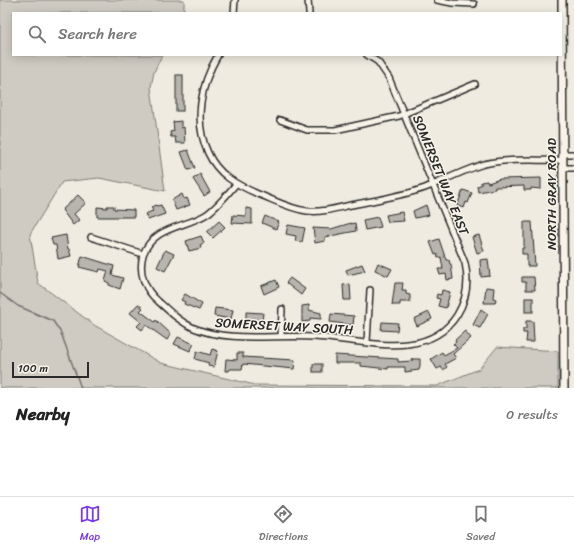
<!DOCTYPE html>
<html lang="en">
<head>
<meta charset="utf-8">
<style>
  :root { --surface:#fff; --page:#f6f6f6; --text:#222; --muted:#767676; --line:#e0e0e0; --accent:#7c3aed }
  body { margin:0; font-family:Sriracha,sans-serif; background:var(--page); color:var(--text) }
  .scale { position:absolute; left:12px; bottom:10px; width:77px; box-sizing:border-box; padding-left:4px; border:2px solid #2b2b2b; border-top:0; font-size:11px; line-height:14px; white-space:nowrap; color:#2b2b2b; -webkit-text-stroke:3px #f7f3e8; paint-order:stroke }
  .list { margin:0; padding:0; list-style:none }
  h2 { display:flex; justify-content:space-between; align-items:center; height:52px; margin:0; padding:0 16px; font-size:17px }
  h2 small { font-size:13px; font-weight:400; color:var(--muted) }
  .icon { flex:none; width:22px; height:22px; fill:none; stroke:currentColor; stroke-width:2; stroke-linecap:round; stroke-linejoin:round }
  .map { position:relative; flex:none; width:574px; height:388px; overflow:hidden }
  .search { position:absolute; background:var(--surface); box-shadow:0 2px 10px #0003; left:12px; right:12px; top:12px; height:44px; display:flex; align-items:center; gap:10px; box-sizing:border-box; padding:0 14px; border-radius:0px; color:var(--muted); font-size:15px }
  .sheet { height:108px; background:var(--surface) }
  nav { display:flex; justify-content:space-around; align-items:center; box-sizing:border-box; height:56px; border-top:1px solid var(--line); background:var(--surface); font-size:11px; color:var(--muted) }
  nav a { display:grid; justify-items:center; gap:2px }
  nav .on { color:var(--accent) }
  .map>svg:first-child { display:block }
  .green { fill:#cfcbc2; stroke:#7d7b76 }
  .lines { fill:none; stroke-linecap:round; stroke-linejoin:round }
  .stream { stroke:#74726e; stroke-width:1.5 }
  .building { fill:#b8b5ae; stroke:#2b2b2b }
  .street-casing { stroke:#2b2b2b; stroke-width:8 }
  .secondary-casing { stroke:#2b2b2b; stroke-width:10 }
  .street { stroke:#f7f3e8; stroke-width:5 }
  .secondary { stroke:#f7f3e8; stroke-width:7 }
  .labels { text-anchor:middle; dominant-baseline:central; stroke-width:3; stroke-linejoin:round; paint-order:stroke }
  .street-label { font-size:13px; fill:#2b2b2b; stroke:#f7f3e8 }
</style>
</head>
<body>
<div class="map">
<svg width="574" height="388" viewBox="0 0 574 388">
  <rect width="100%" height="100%" fill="#efebe0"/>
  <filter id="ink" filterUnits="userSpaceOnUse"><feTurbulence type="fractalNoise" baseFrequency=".025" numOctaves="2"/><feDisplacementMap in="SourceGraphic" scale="8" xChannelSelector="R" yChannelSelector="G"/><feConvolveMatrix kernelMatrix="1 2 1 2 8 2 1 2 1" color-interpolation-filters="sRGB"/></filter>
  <g filter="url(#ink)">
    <path class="green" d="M0,0H184V13H13V55H162L154,72L151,87L165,191L99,178L62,182L30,234L38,283L94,325L161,363L255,385L437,386L479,369L497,347L558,351V388H0Z"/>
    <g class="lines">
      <path class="stream" d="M0,293L18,306L53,321L61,333L81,388"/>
    </g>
    <g class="building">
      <rect x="176" y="75" width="7" height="36"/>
      <path d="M181,121V128L184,127L185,143H176L175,137H171L170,132L174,131L173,122Z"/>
      <path d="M188,150L195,168L188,170L181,152Z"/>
      <path d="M200,174L210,192L204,196L193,179Z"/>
      <path d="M541,178V189L531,188V190H524V186L495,187V189L478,192L477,186L481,185V182L487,181L488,183L500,179Z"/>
      <path d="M463,190L472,193L468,203L466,202L464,208L457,206Z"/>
      <path d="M182,194L184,199L187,198L190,205L176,210L172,200Z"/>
      <path d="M78,195L86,203L74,214L79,220L73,225L62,210Z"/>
      <path d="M156,205L157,206L161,205L165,214L148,220L145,214L153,211L151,207Z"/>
      <path d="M426,205L429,215L415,218L413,211Z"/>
      <path d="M107,206H114V209L134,210V217H97V207L107,208Z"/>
      <path d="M246,208L252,209V224L232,223L233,215L246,216Z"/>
      <path d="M402,212L404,221L388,222L386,215Z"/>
      <path d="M265,216L279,222L276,229L262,223Z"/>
      <path d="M378,217L381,227L365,230L363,220Z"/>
      <path d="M219,221L225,227L213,238L207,232Z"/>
      <path d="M524,222H532L535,266H527V254H522V248H524Z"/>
      <path d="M351,223V224L355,223L356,231L325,237V241L315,243L313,228L331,229Z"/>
      <path d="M288,225L305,228L302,242L295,241L296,236L286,234Z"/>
      <path d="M66,235L68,249H69L71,256L58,259L56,245H53L51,238Z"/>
      <path d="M479,235L484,251L477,253L472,237Z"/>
      <path d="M201,236L204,243L200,245L201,248L189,251L186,241Z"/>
      <path d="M439,239L446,260H449L450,264H451L453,279L447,280L446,274L440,275L438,269H443L441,257L438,258L437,254L435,255L430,242Z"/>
      <path d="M165,250L174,254L165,271L157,267Z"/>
      <path d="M82,256L114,266L112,275L123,278L120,289L109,285V283L105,281L108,271L100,269L99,272L79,267Z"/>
      <path d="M488,259L490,276L481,277L480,260Z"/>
      <path d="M378,263L392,269L388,276L375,270Z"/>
      <path d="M362,264L365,271L348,275L346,270Z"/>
      <path d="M522,277H534L535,290H526V282H522Z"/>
      <path d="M290,278L305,289L301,295L286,283Z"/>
      <path d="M276,280L279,287L264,294L261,286Z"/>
      <path d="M395,283H403L402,290H406V294L410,295V302H400V305H392Z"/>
      <path d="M350,284L351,300H344L343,285Z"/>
      <path d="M486,287L494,288L493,298L496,299L495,303H484Z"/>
      <path d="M442,290L450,292L446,308L438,306L440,299L436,298L437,294L441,295Z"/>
      <path d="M185,294L202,304L199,310L184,304L185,302L181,300Z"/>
      <rect x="525" y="298" width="8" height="14"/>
      <path d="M138,304L143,308L140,311L155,322L156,320L171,334L167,340L146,325L142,330L137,326L141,322L130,313Z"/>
      <path d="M309,305V310L321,313V319L310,318V321L302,322V306Z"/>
      <path d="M215,308L233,310L231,319L214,316Z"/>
      <path d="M481,309L488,314L480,328L473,325Z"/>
      <path d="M246,312L263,313L262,321L246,320Z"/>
      <path d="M429,312L432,319L417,326L414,319Z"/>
      <path d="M331,314L354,316L353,325L330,322Z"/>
      <path d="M526,321H533L534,342H526L527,333H523V329H526Z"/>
      <path d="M382,322L398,323L397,331L381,330Z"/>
      <path d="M465,331L471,338L453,354L456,358L445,364L447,367L443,370L441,367L437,369L431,359L442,352L444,355L457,348L453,344L456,342L455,340Z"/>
      <path d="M178,337L194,344L190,351L174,344Z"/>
      <path d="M212,349L218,351L214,367L208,366L209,363L195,359L197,351L210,355Z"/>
      <path d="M237,353H243V357L295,360L294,369L243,364L242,369H230L229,371H225L226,359L237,360Z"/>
      <path d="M335,355L398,359V362L412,361V359H420V365L419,370L405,372V367H388V369L361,366V363H335Z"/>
      <rect x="313" y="364" width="9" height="8"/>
    </g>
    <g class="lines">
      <defs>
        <g id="street">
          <path d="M308,0L309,13"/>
          <path d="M437,0L452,3L474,4"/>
          <path d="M234,13L235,0"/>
          <path d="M218,55C201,84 193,121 208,153C218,175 237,185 258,194C274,200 290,209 307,211C322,213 337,208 351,205C376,200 402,196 425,188C445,180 464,170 484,164C509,158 537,161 563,160"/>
          <path d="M280,120L307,130H335L399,116L475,84"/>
          <path d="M563,154H574"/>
          <path d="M563,168H574"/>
          <path d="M236,184C227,195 218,206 207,214C185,228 153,226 143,255C138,273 145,290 158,301C169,311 180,322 194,328C230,343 276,334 314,337C361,339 427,363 457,315C467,299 469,281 465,263L389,78L378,62L367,55"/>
          <path d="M91,237L143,254"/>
          <path d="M281,336L282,309"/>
          <path d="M367,342L370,290"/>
        </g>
        <path id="secondary" d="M562,0L564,388"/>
      </defs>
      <use href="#street" class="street-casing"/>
      <use href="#secondary" class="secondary-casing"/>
      <use href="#street" class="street"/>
      <use href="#secondary" class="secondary"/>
    </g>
  </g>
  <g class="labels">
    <g class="street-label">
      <text transform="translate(441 175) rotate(68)">SOMERSET WAY EAST</text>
      <text transform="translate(551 194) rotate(-90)">NORTH GRAY ROAD</text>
      <text transform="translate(284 326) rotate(3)">SOMERSET WAY SOUTH</text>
    </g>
  </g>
</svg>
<div class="scale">100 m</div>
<div class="search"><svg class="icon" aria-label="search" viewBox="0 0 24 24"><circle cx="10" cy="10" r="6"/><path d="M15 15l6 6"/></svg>Search here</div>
</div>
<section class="sheet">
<h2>Nearby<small>0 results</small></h2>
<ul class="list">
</ul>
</section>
<nav>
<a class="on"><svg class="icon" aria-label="map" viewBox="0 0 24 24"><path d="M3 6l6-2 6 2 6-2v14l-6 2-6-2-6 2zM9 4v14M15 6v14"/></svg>Map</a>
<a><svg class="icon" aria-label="directions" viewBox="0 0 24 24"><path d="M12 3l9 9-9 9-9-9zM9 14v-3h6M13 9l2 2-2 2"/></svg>Directions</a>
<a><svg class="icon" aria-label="saved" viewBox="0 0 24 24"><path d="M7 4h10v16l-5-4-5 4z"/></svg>Saved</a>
</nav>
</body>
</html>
